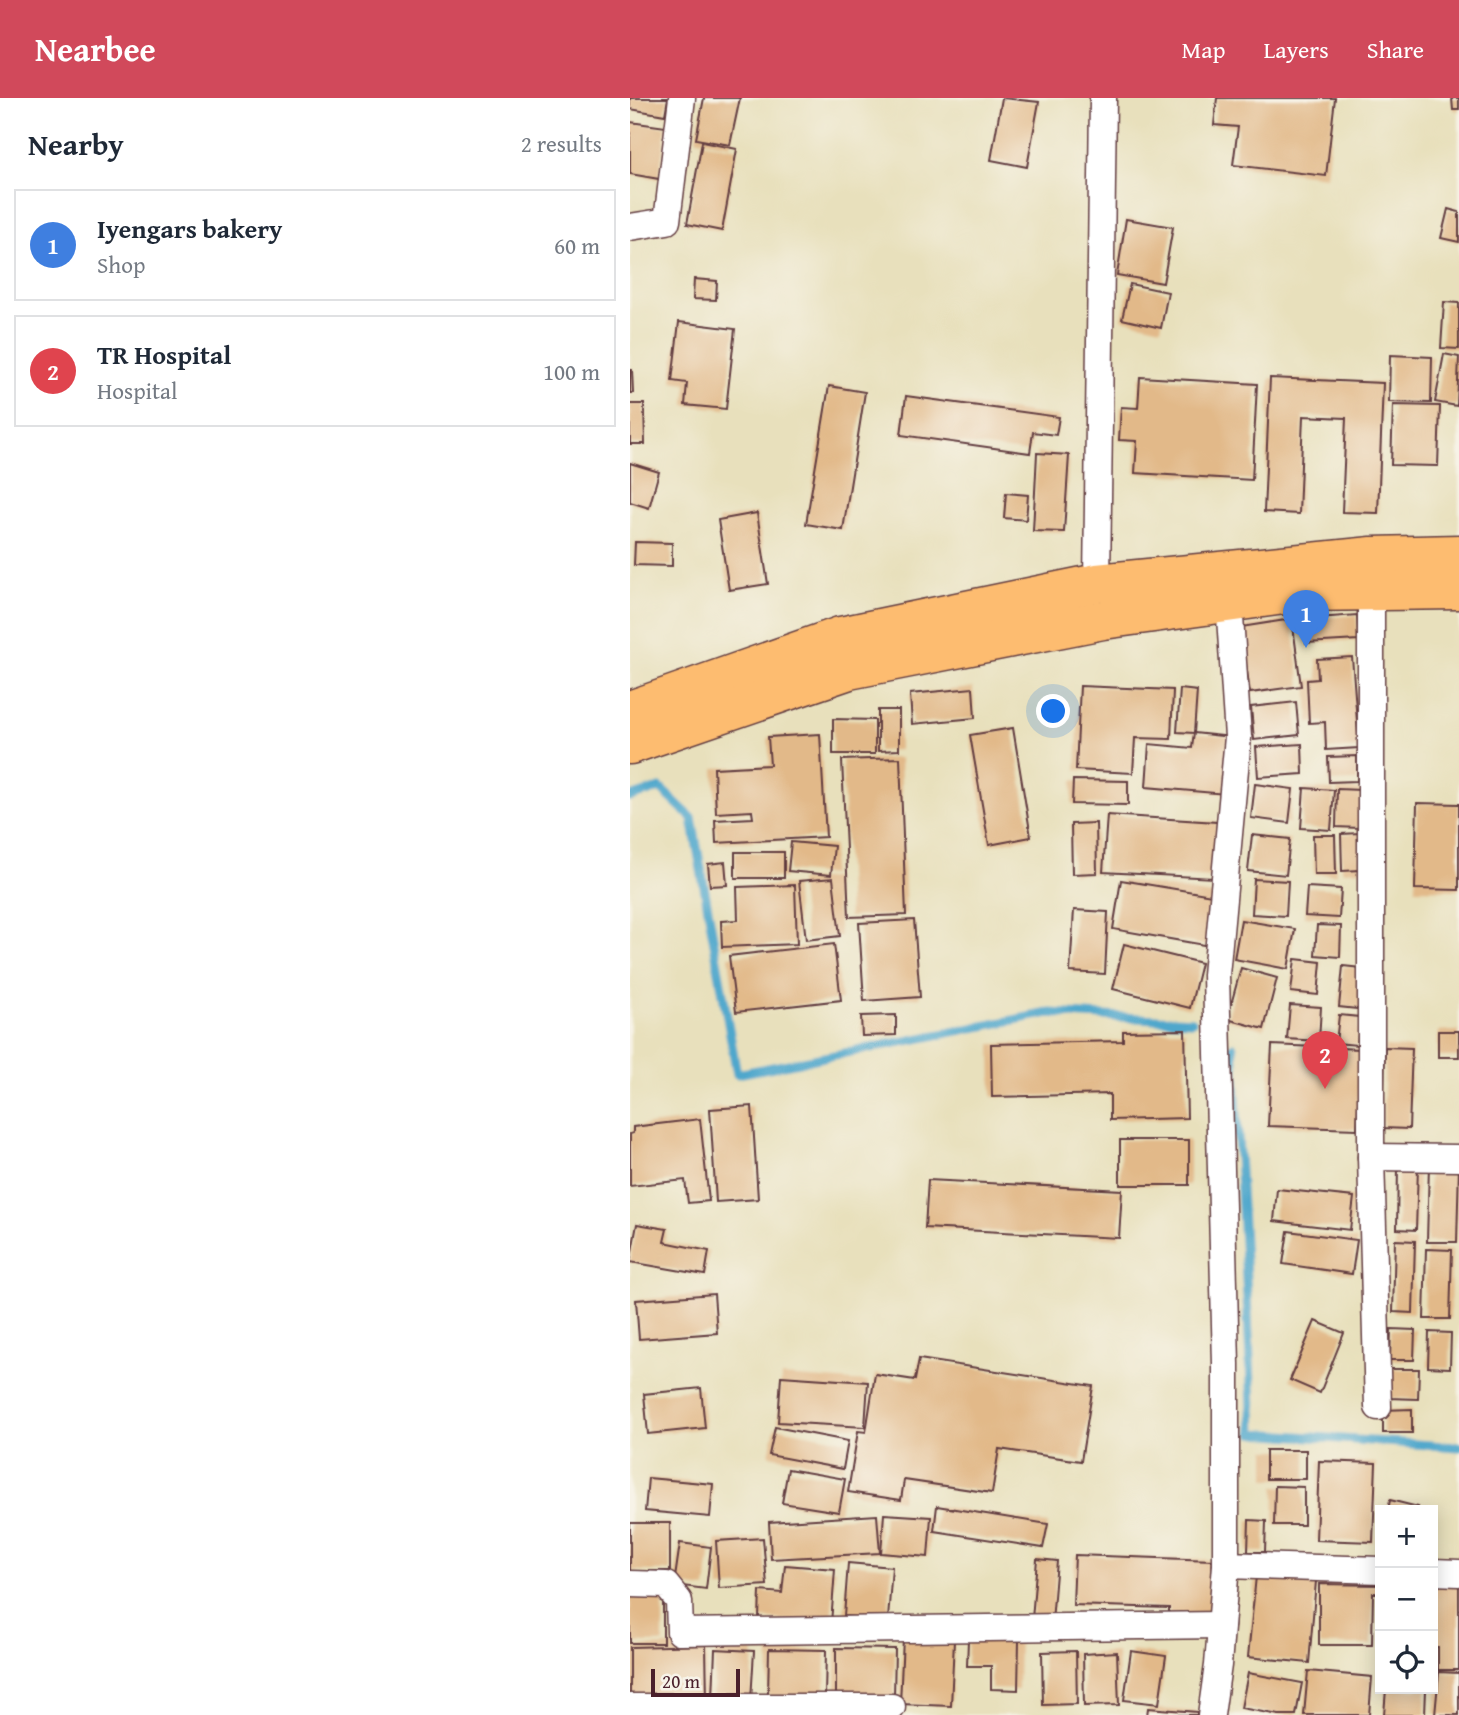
<!DOCTYPE html>
<html lang="en">
<head>
<meta charset="utf-8">
<style>
  :root { --surface:#fff; --page:#f6f6f7; --text:#1f2937; --muted:#747a83; --line:#e0e1e3; --accent:#d1495b }
  body { margin:0; font-family:"Gentium Book Plus",serif; background:var(--page); color:var(--text) }
  .controls { position:absolute; right:21px; bottom:21px; display:grid; overflow:hidden; border-radius:0px; box-shadow:0 4px 18px #0003 }
  .controls button { width:63px; height:63px; display:grid; place-items:center; padding:0; border:0; border-bottom:2px solid var(--line); background:var(--surface); color:var(--text); font:35px sans-serif }
  .scale { position:absolute; left:21px; bottom:18px; width:89px; box-sizing:border-box; padding-left:7px; border:4px solid #4a1f2b; border-top:0; font-size:19px; line-height:24px; white-space:nowrap; color:#4a1f2b; -webkit-text-stroke:5px #f7f3e8; paint-order:stroke }
  .you { position:absolute; left:424px; top:614px; width:24px; height:24px; margin:-18px; border:5px solid #fff; border-radius:50%; background:#1a73e8; box-shadow:0 0 0 10px #1a73e833 }
  .badge { display:grid; place-items:center; width:46px; height:46px; border-radius:50%; background:var(--accent); color:#fff; font-size:23px; font-weight:700 }
  .pin { position:absolute; translate:-50% -58px; filter:drop-shadow(0 2px 4px #0008) }
  .pin::after { content:''; position:absolute; top:37px; width:24px; height:21px; background:inherit; clip-path:polygon(0 0,100% 0,50% 100%) }
  .list { margin:0; padding:0; list-style:none }
  h2 { display:flex; justify-content:space-between; align-items:center; height:91px; margin:0; padding:0 28px; font-size:30px }
  h2 small { font-size:23px; font-weight:400; color:var(--muted) }
  .list li { display:grid; grid-template-columns:46px 1fr auto; gap:21px; align-items:center; box-sizing:border-box; height:112px; margin:0 14px 14px; padding:0 14px; border:2px solid var(--line); border-radius:0px }
  .list b { display:block; font-size:26px; white-space:nowrap }
  .list p { margin:0; font-size:23px; white-space:nowrap; color:var(--muted) }
  .list em { font-size:23px; font-style:normal; color:var(--muted) }
  .icon { flex:none; width:38px; height:38px; fill:none; stroke:currentColor; stroke-width:2; stroke-linecap:round; stroke-linejoin:round }
  .map { position:relative; flex:none; width:829px; height:1617px; overflow:hidden }
  header { display:flex; align-items:center; gap:42px; box-sizing:border-box; height:98px; padding:0 35px; background:var(--accent); color:#fff }
  header strong { font-size:33px }
  nav { display:flex; gap:38px; margin-inline-start:auto; font-size:24px }
  main { display:flex }
  aside { flex:1; background:var(--surface) }
  .map>svg:first-child { display:block }
  .lines { fill:none; stroke-linecap:round; stroke-linejoin:round }
  .stream { stroke:#4fa7cc; stroke-width:9 }
  .building { fill:#e2b989 }
  .street-casing { stroke:#623c41; stroke-width:29 }
  .primary-casing { stroke:#623c41; stroke-width:41 }
  .street { stroke:#fff; stroke-width:26 }
  .primary { stroke:#fdbc70; stroke-width:38 }
</style>
</head>
<body>
<header>
<strong>Nearbee</strong>
<nav><a>Map</a><a>Layers</a><a>Share</a></nav>
</header>
<main>
<aside>
<h2>Nearby<small>2 results</small></h2>
<ul class="list">
<li><span class="badge" style="background:#3f7fe0">1</span><div><b>Iyengars bakery</b><p>Shop</p></div><em>60 m</em></li>
<li><span class="badge" style="background:#e0444e">2</span><div><b>TR Hospital</b><p>Hospital</p></div><em>100 m</em></li>
</ul>
</aside>
<div class="map">
<svg width="829" height="1617" viewBox="0 0 829 1617">
  <rect width="100%" height="100%" fill="#f7f3e8"/>
  <filter id="ink" filterUnits="userSpaceOnUse"><feTurbulence type="fractalNoise" baseFrequency=".0143" numOctaves="2"/><feDisplacementMap in="SourceGraphic" scale="14" xChannelSelector="R" yChannelSelector="G"/><feConvolveMatrix kernelMatrix="1 2 1 2 8 2 1 2 1" color-interpolation-filters="sRGB"/></filter>
  <filter id="wash" filterUnits="userSpaceOnUse"><feTurbulence type="fractalNoise" baseFrequency=".00686" numOctaves="4" result="noise"/><feDisplacementMap in="SourceGraphic" scale="28" xChannelSelector="R" yChannelSelector="G"/><feGaussianBlur stdDeviation="1.57" result="paint"/><feColorMatrix in="noise" values="0 0 0 0 0 0 0 0 0 0 0 0 0 0 0 0 0 1.4 0 .05"/><feComposite in="paint" operator="in"/></filter>
  <g filter="url(#wash)">
    <rect width="100%" height="100%" fill="#e8e0bc"/>
    <g class="lines">
      <g class="stream">
        <path d="M0,699L30,690L62,720L107,976L419,915L562,923"/>
        <path d="M603,949L618,1216L623,1335L829,1349"/>
      </g>
    </g>
    <g id="blocks">
      <g class="building">
        <path d="M0,0H38L35,17L0,11Z"/>
        <path d="M74,0H110L100,47L66,41Z"/>
        <path d="M372,0L409,4L397,69L361,62Z"/>
        <path d="M587,0H705L696,78L603,67L608,29L584,27Z"/>
        <path d="M822,0H829V12H823Z"/>
        <path d="M0,24L36,29L29,81L0,76Z"/>
        <path d="M72,44L107,51L92,133L57,126Z"/>
        <path d="M818,111L829,114V144L811,140Z"/>
        <path d="M496,121L543,129L533,185L487,177Z"/>
        <path d="M64,181L87,183L86,202L63,201Z"/>
        <path d="M500,186L538,194L531,230L492,221Z"/>
        <path d="M814,204L829,205V251L811,250Z"/>
        <path d="M49,224L105,231L96,311L55,307L57,285L42,283Z"/>
        <path d="M814,256L829,259L827,308L805,304Z"/>
        <path d="M760,257L802,259L801,305L759,304Z"/>
        <path d="M0,272H2L3,295H0Z"/>
        <path d="M510,279L627,286L622,382L505,375L507,343L489,342L491,309L508,310Z"/>
        <path d="M640,280L753,285L748,415L712,414L716,320L673,318L669,416L634,414Z"/>
        <path d="M199,288L235,294L213,432L176,426Z"/>
        <path d="M276,298L429,319L426,337L403,334L400,355L271,337Z"/>
        <path d="M0,306H14L15,346H0Z"/>
        <path d="M763,307L810,308L808,368L761,367Z"/>
        <path d="M407,355L439,357L434,434L403,433Z"/>
        <path d="M0,365L29,374L19,410L0,404Z"/>
        <path d="M376,395L398,397L396,422L374,420Z"/>
        <path d="M127,415L138,486L99,492L88,422Z"/>
        <path d="M5,444L42,445V468L4,467Z"/>
        <path d="M727,517L728,542L676,545L675,521Z"/>
        <path d="M662,521L671,588L620,595L611,529Z"/>
        <path d="M722,559L729,650L696,652L695,624L679,625L677,582L688,581L687,561Z"/>
        <path d="M450,588L543,592L541,641L505,640L503,675L446,672Z"/>
        <path d="M343,590L345,620L282,626L280,596Z"/>
        <path d="M550,591L567,593L564,635L547,634Z"/>
        <path d="M666,604L669,637L624,642L621,609Z"/>
        <path d="M248,612H269V652L248,653Z"/>
        <path d="M203,621L245,622V656H203Z"/>
        <path d="M383,630L401,739L359,747L340,637Z"/>
        <path d="M564,635L601,639L596,696L516,689L519,646L562,650Z"/>
        <path d="M190,636L196,739L86,745L85,722L123,720L122,713L86,715L84,670L140,667L138,639Z"/>
        <path d="M672,646L673,676L628,679L626,649Z"/>
        <path d="M727,658V683L699,684L698,659Z"/>
        <path d="M270,660L276,817L219,819L212,662Z"/>
        <path d="M443,682L498,683V707L442,706Z"/>
        <path d="M625,686L663,691L659,725L621,720Z"/>
        <path d="M674,690L704,692L701,732L671,730Z"/>
        <path d="M707,691L731,692L730,730L706,729Z"/>
        <path d="M787,705L829,706V792L785,791Z"/>
        <path d="M477,717L587,724L584,780L473,774Z"/>
        <path d="M466,725L467,775L442,776L441,726Z"/>
        <path d="M730,735L731,772L712,773L711,736Z"/>
        <path d="M622,737L660,741L656,777L618,773Z"/>
        <path d="M683,737H705L706,776H684Z"/>
        <path d="M161,744L204,748L201,777L158,773Z"/>
        <rect x="105" y="754" width="49" height="26"/>
        <path d="M95,764L97,787L80,788L78,766Z"/>
        <path d="M203,780L210,838L176,842L169,783Z"/>
        <path d="M624,781L658,783L656,818L622,816Z"/>
        <path d="M491,782L588,798L580,848L483,831Z"/>
        <path d="M165,787L167,846L92,849L91,823L108,822L107,789Z"/>
        <path d="M677,789L711,791L709,820L675,818Z"/>
        <path d="M444,812L478,814L475,876L440,874Z"/>
        <path d="M284,822L290,899L234,903L229,825Z"/>
        <path d="M611,822L665,831L658,871L604,861Z"/>
        <path d="M687,827L711,828L710,859L685,857Z"/>
        <path d="M204,846L211,902L106,914L99,858Z"/>
        <path d="M494,846L571,865L560,910L483,891Z"/>
        <path d="M665,861L691,864L688,897L661,894Z"/>
        <path d="M713,868L740,871L736,912L709,909Z"/>
        <path d="M611,870L647,880L634,931L597,921Z"/>
        <path d="M660,907L691,909L689,943L657,941Z"/>
        <path d="M266,917V937L232,938L231,918Z"/>
        <path d="M709,917L729,919L727,947L706,945Z"/>
        <path d="M555,932L557,1020L480,1022V996L362,999L361,946L493,943V933Z"/>
        <rect x="808" y="933" width="21" height="26"/>
        <path d="M642,947L730,951L727,1031L638,1028Z"/>
        <path d="M755,949L782,950L779,1031L753,1030Z"/>
        <path d="M122,1008L128,1101L86,1104L80,1011Z"/>
        <path d="M70,1021L79,1103L58,1105L55,1082L0,1088V1036L3,1035V1029Z"/>
        <rect x="490" y="1042" width="69" height="45"/>
        <path d="M799,1066L829,1067L827,1144H797Z"/>
        <path d="M768,1068L788,1069L786,1132L767,1131Z"/>
        <path d="M298,1082L492,1092L489,1140L295,1130Z"/>
        <path d="M647,1091L724,1099L720,1132L644,1123Z"/>
        <path d="M7,1126L37,1131L34,1144L79,1153L75,1177L0,1164Z"/>
        <path d="M658,1133L727,1142L722,1176L653,1166Z"/>
        <path d="M765,1142L785,1143L783,1215L763,1214Z"/>
        <path d="M796,1151L822,1152L820,1221H794Z"/>
        <path d="M84,1196L87,1235L9,1241L6,1202Z"/>
        <path d="M685,1223L714,1235L690,1295L660,1282Z"/>
        <path d="M761,1231L785,1232L784,1262H760Z"/>
        <path d="M799,1234L821,1235L820,1270L798,1269Z"/>
        <path d="M289,1261L463,1288L451,1363L369,1351L362,1395L274,1382L271,1402L218,1394L228,1333L236,1334L245,1276L285,1282Z"/>
        <path d="M759,1271H789L788,1301L758,1300Z"/>
        <path d="M151,1278L238,1284L235,1329L148,1324Z"/>
        <path d="M71,1290L75,1330L18,1336L14,1296Z"/>
        <path d="M782,1311V1335H753V1312Z"/>
        <path d="M145,1329L218,1343L213,1371L139,1357Z"/>
        <rect x="636" y="1352" width="40" height="29"/>
        <path d="M689,1363L746,1365L743,1444L686,1442Z"/>
        <path d="M158,1371L215,1381L209,1414L152,1405Z"/>
        <path d="M18,1380L83,1386L80,1419L15,1413Z"/>
        <path d="M645,1388L674,1389V1427H644Z"/>
        <path d="M760,1402L788,1409L787,1412H758Z"/>
        <path d="M307,1408L418,1426L413,1450L304,1433Z"/>
        <path d="M254,1416L301,1419L298,1459L251,1455Z"/>
        <path d="M247,1417L250,1455L141,1461L139,1424Z"/>
        <path d="M619,1422L636,1423L635,1454H618Z"/>
        <rect x="0" y="1425" width="40" height="48"/>
        <path d="M133,1440L137,1487L89,1490L86,1443Z"/>
        <path d="M50,1445L81,1449L76,1491L44,1487Z"/>
        <path d="M445,1457L583,1462L581,1518L539,1516V1510L443,1507Z"/>
        <path d="M407,1461L427,1463L422,1523L402,1521Z"/>
        <path d="M218,1465L262,1469L258,1521L214,1518Z"/>
        <path d="M155,1467L205,1471L201,1526L129,1520L130,1493L152,1495Z"/>
        <path d="M626,1478L686,1483L679,1565L618,1559Z"/>
        <path d="M689,1486L750,1487V1495H743L742,1547H689Z"/>
        <path d="M829,1486V1572H808V1549H803V1487Z"/>
        <rect x="0" y="1491" width="33" height="54"/>
        <path d="M273,1540L324,1542L321,1608L270,1606Z"/>
        <path d="M338,1542H389L388,1592L361,1591V1568H337Z"/>
        <path d="M76,1547L77,1603L0,1605V1549Z"/>
        <path d="M206,1550L265,1551L264,1599L206,1598Z"/>
        <path d="M85,1551L124,1553L121,1602L83,1600Z"/>
        <path d="M139,1551L196,1552L195,1599L138,1598Z"/>
        <path d="M446,1553L447,1606L413,1607L412,1554Z"/>
        <path d="M501,1553L536,1558L529,1606L494,1602Z"/>
        <path d="M487,1554L489,1607L454,1608L453,1556Z"/>
        <path d="M678,1573L742,1579L739,1617H674Z"/>
        <path d="M809,1574L829,1575V1617H805Z"/>
        <path d="M618,1575L672,1585L666,1617H649L611,1610Z"/>
        <path d="M756,1591H796L795,1617H754Z"/>
        <path d="M518,1610L567,1614V1617H517Z"/>
      </g>
    </g>
  </g>
  <g filter="url(#ink)">
    <use href="#blocks" fill-opacity="0" stroke="#623c41" stroke-width="2"/>
    <g class="lines">
      <defs>
        <g id="street">
          <path d="M0,129L37,123L52,0"/>
          <path d="M741,477V1059L748,1309"/>
          <path d="M467,485L473,0"/>
          <path d="M741,1059L829,1060"/>
          <path d="M596,1467L750,1472"/>
          <path d="M803,1474L829,1475"/>
          <path d="M0,1486L36,1487L49,1503L50,1534L591,1527"/>
          <path d="M0,1609H262"/>
          <path d="M581,1617L588,1567L596,1467V1266L586,877L608,639L599,504"/>
        </g>
        <g id="primary">
          <path d="M0,612L210,538L467,485L742,458L829,456"/>
          <path d="M0,647L219,572L473,522L676,494L829,492"/>
        </g>
      </defs>
      <use href="#street" class="street-casing"/>
      <use href="#primary" class="primary-casing"/>
      <use href="#street" class="street"/>
      <use href="#primary" class="primary"/>
    </g>
  </g>
</svg>
<div class="controls">
<button>+</button>
<button>−</button>
<button><svg class="icon" aria-label="locate" viewBox="0 0 24 24"><circle cx="12" cy="12" r="6"/><path d="M12 2v4M12 18v4M2 12h4M18 12h4"/></svg></button>
</div>
<div class="scale">20 m</div>
<div class="you"></div>
<div class="pin badge" style="left:676px;top:550px;background:#3f7fe0">1</div>
<div class="pin badge" style="left:695px;top:991px;background:#e0444e">2</div>
</div>
</main>
</body>
</html>
